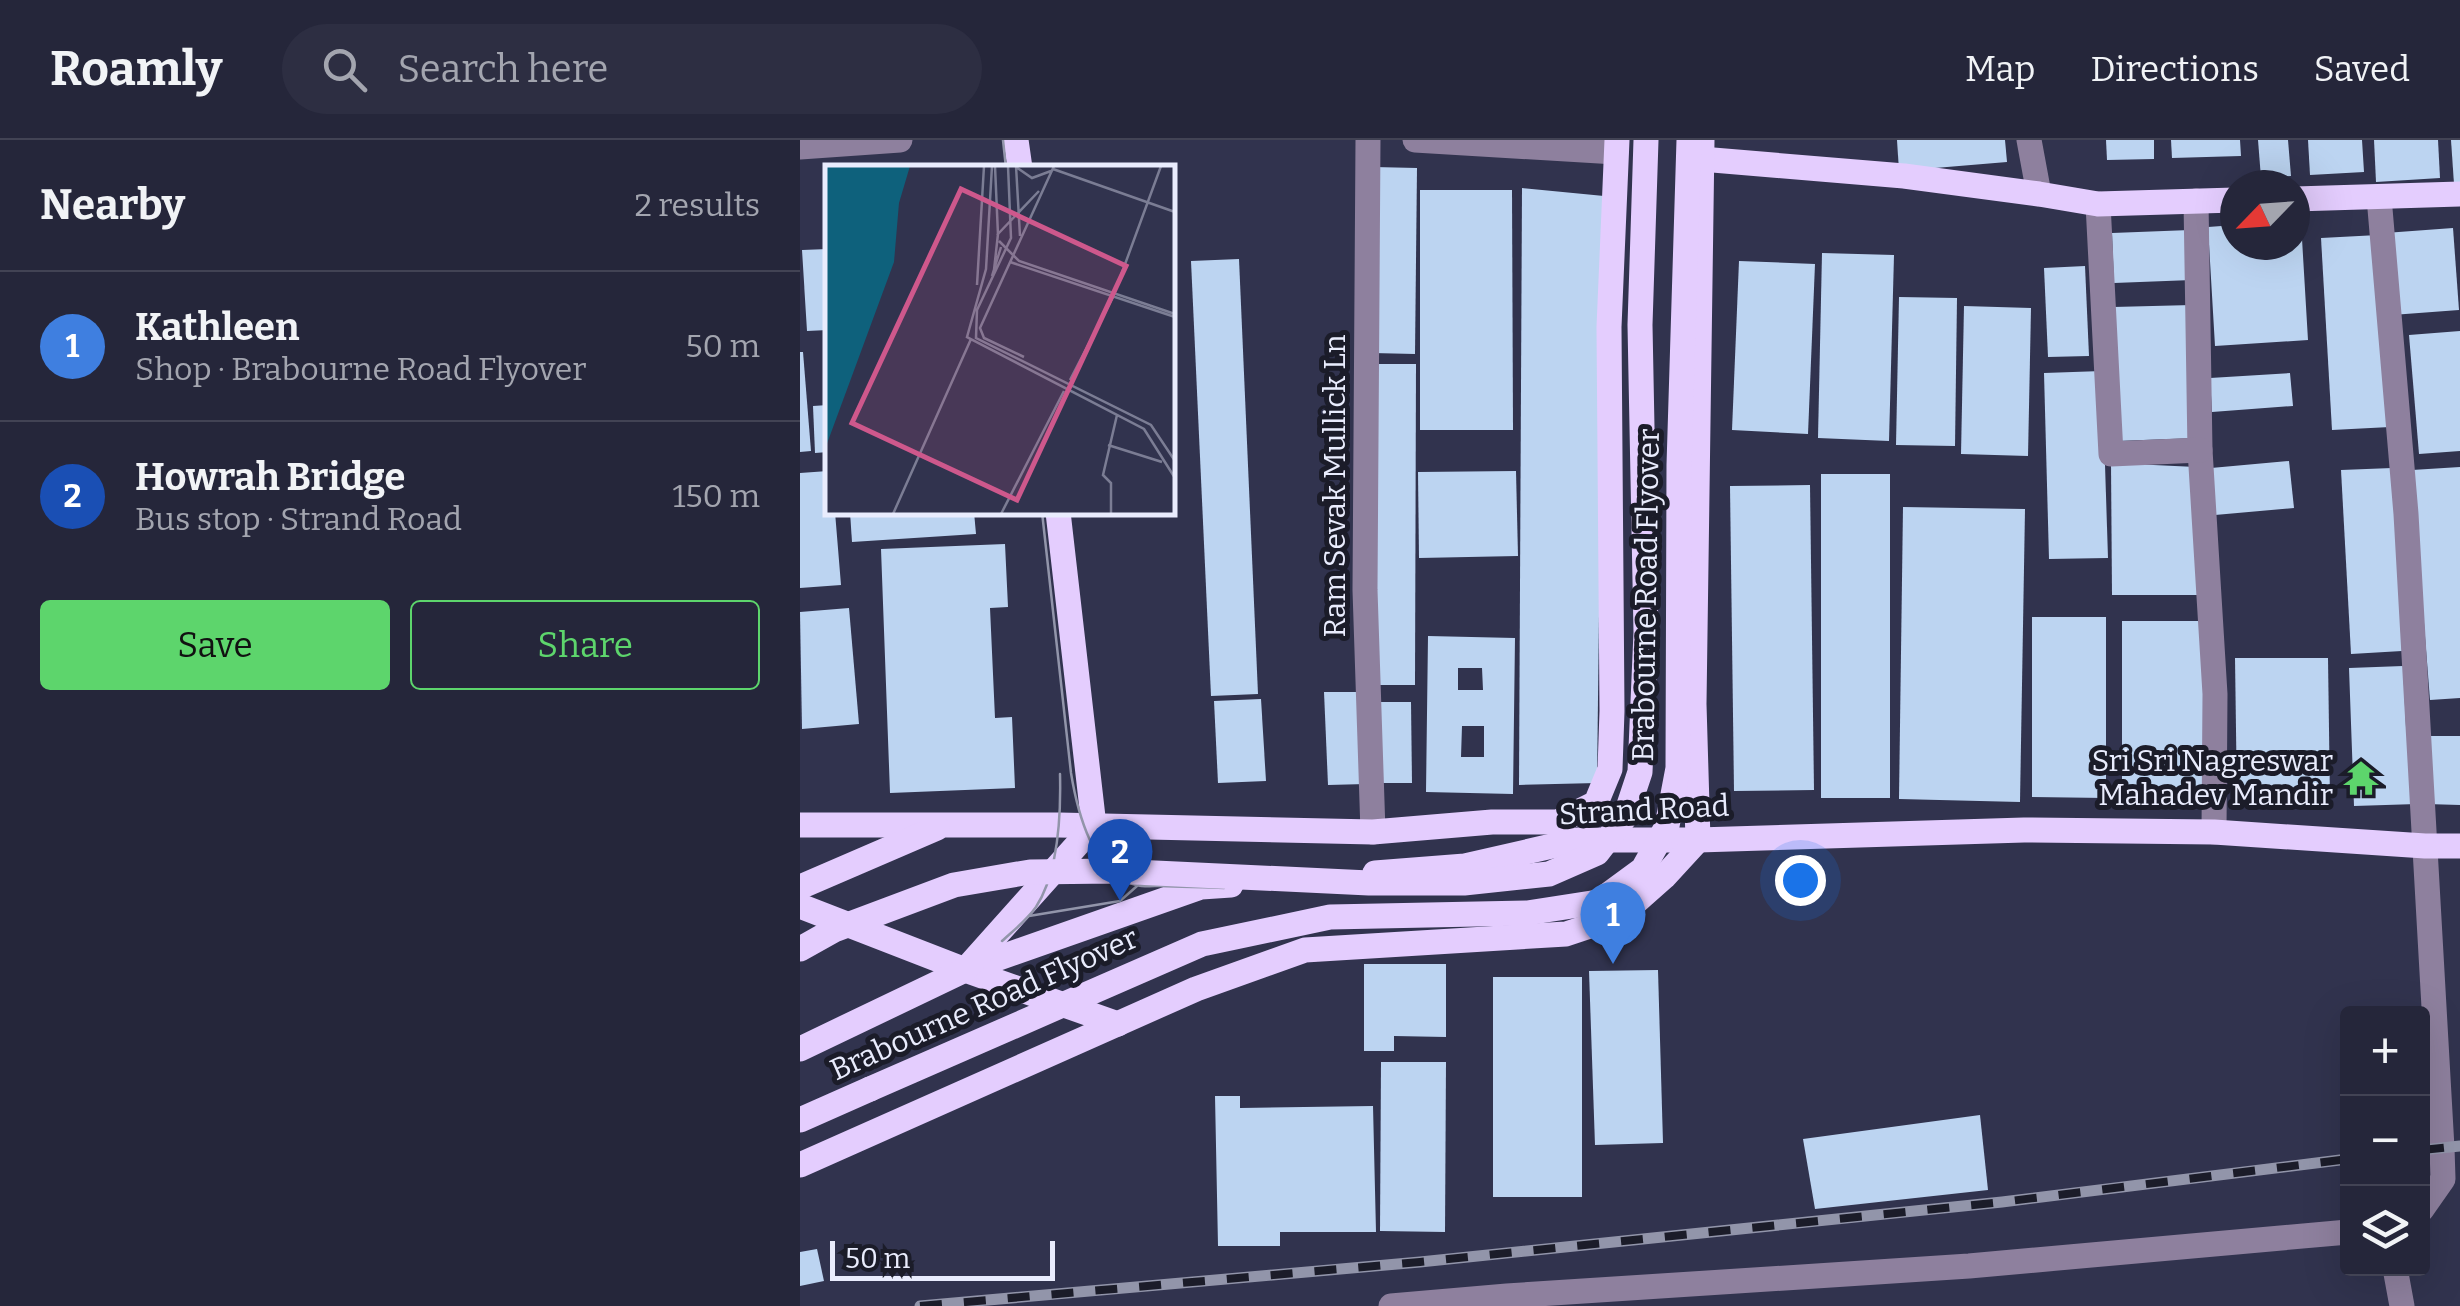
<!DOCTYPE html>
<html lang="en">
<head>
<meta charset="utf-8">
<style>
  :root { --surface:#25263a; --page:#2d2e42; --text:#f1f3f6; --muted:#a3a5af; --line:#424354; --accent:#5dd56c }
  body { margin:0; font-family:Bitter,serif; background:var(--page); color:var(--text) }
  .controls { position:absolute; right:30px; bottom:30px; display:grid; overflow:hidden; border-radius:10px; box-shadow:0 10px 40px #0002 }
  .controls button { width:90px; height:90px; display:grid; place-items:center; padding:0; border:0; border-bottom:2px solid var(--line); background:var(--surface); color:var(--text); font:50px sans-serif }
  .compass { position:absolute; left:1420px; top:30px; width:90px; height:90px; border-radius:50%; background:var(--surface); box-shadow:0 10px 40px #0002; rotate:245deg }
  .scale { position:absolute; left:30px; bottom:25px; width:225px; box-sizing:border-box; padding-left:10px; border:5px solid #e9ecfd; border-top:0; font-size:28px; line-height:35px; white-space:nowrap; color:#e9ecfd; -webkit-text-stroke:8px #1b1c29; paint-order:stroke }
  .you { position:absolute; left:1000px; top:740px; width:35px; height:35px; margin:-25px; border:8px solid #fff; border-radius:50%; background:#1a73e8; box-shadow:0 0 0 15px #1a73e833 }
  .badge { display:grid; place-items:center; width:65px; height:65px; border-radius:50%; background:var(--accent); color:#fff; font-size:32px; font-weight:700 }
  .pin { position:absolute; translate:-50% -82px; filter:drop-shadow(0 2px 5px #0008) }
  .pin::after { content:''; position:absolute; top:52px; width:35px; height:30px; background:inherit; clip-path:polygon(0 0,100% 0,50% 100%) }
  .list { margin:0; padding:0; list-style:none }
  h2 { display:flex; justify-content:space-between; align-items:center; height:130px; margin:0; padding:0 40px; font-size:42px }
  h2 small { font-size:32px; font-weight:400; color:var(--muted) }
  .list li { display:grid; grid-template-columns:65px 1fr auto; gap:30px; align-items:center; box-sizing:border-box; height:150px; padding:0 40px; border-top:2px solid var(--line) }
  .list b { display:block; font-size:38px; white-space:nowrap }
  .list p { margin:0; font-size:32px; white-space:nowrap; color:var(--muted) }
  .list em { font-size:32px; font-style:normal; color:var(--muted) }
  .actions { display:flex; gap:20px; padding:30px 40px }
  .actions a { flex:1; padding:22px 0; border:2px solid var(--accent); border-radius:10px; text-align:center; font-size:35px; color:var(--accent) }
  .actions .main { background:var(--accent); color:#111 }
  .icon { flex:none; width:55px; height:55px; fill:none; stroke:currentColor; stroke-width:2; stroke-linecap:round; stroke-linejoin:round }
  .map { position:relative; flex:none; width:1660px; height:1166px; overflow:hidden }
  header { display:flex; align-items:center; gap:60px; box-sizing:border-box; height:140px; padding:0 50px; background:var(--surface); border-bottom:2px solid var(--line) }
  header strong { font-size:48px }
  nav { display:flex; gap:55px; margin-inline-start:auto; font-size:35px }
  .search { width:700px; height:90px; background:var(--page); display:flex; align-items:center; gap:25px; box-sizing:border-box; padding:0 35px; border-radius:55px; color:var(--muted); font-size:38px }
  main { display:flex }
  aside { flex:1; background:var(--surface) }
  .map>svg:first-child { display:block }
  .building { fill:#bcd4f1; fill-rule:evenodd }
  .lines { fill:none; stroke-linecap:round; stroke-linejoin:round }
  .minor { stroke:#8e809e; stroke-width:25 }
  .major { stroke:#e4cdfe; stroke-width:25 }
  .tram { stroke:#9295aa; stroke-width:2.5 }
  .rail-casing { stroke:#9295aa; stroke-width:11 }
  .rail { stroke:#1b1c29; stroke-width:8; stroke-dasharray:22; stroke-linecap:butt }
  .major-bridge { stroke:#e4cdfe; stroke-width:25 }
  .labels { text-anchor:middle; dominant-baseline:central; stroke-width:10; stroke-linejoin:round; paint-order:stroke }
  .street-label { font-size:30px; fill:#e9ecfd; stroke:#1b1c29 }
  .poi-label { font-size:30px; fill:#e9ecfd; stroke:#1b1c29; text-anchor:end }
  .inset-road { fill:none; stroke:#7b7d94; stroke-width:2.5 }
  .view { fill:#ce588c; fill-opacity:0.15; stroke:#ce588c; stroke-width:5 }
  .inset-edge { fill:none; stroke:#e9ecfd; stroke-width:5 }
</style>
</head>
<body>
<header>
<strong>Roamly</strong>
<div class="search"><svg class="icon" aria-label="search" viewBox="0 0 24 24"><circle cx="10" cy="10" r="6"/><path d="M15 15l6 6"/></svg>Search here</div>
<nav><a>Map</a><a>Directions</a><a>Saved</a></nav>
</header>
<main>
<aside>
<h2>Nearby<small>2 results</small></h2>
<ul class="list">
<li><span class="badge" style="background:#3f7fe0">1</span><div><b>Kathleen</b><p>Shop · Brabourne Road Flyover</p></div><em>50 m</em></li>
<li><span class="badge" style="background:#1a4fb4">2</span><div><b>Howrah Bridge</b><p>Bus stop · Strand Road</p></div><em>150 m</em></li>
</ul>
<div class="actions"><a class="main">Save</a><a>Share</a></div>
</aside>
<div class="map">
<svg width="1660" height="1166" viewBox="0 0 1660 1166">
  <rect width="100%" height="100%" fill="#31334e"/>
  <g class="building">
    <path d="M1097,0H1205L1207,22L1099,31Z"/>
    <path d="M1306,0H1354V19L1307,20Z"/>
    <path d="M1371,0H1440L1441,16L1372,18Z"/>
    <path d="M1458,0H1488L1491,36L1461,38Z"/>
    <path d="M1508,0H1562L1564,32L1510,35Z"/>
    <path d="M1574,0H1638L1640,38L1576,42Z"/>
    <path d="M1651,0H1660V44H1654Z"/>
    <path d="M574,27L617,28L615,214L572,213Z"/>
    <path d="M722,48L804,56L797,643L719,645Z"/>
    <path d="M620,50H712L713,290H620Z"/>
    <path d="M1495,82H1501L1508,200L1415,206L1408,87L1435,85V105H1495Z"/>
    <path d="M1653,88L1659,170L1592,175L1585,93Z"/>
    <path d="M1390,90L1392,140L1314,143L1312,93Z"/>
    <path d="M1578,95L1590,287L1532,290L1521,98Z"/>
    <path d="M28,109V190L7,191L2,110Z"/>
    <path d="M1022,113L1094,115L1089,301L1018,298Z"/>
    <path d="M439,119L458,554L411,556L391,121Z"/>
    <path d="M939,121L1015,124L1008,294L932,290Z"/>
    <path d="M1285,126L1289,216L1248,217L1244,128Z"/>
    <path d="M1099,157L1157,158L1155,306L1096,305Z"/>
    <path d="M1392,165L1396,298L1317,301L1313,167Z"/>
    <path d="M1164,166L1231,168L1228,316L1161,314Z"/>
    <path d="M1660,191V311L1619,314L1609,195Z"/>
    <path d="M0,212H3L11,311L0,312Z"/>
    <path d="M572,224H616L615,545H571Z"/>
    <path d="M1302,231L1308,418L1249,419L1244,233Z"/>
    <path d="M1490,233L1493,266L1412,272L1410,238Z"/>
    <path d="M28,265V312L15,313L13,266Z"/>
    <path d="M1489,321L1494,368L1415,375L1411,328Z"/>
    <path d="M1311,323L1396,327L1398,455H1312Z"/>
    <path d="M1660,327V558L1630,560L1612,330Z"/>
    <path d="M1592,328L1602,511L1551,514L1541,330Z"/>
    <path d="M28,331V372H35L41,445L0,448V333Z"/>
    <path d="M716,331L718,416L619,418L618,332Z"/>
    <rect x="1021" y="334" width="69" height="324"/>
    <path d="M1010,345L1014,650L934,651L930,346Z"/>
    <path d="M1103,367L1225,369L1220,662L1099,659Z"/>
    <path d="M50,372H174L176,394L52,402Z"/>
    <path d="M205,404L208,467L190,468L195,578L212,577L215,648L90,653L81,409Z"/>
    <path d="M49,468L59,584L2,589L0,472Z"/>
    <path d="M1232,477H1306V658L1232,657Z"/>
    <rect x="1322" y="481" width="83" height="179"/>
    <path d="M628,496L715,498L713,654L626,652ZM658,528H682L683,550H658ZM662,586H684V617H661Z"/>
    <path d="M1435,518H1528L1530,660L1437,661Z"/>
    <path d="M1603,526L1606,587H1614L1617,664L1554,666L1549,528Z"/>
    <path d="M524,552H563L566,644L528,645Z"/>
    <path d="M461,559L466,641L418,643L414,561Z"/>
    <path d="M574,562H611L612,643H574Z"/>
    <path d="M1627,596H1660V665L1626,664Z"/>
    <path d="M564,824H646V897L594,896V911H564Z"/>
    <path d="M858,830L863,1003L795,1005L789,831Z"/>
    <rect x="693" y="837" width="89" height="220"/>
    <path d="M581,922H646L645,1092L580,1091Z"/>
    <path d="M415,956H440V968L573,966L576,1092H480V1106H418Z"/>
    <path d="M1180,975L1188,1050L1015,1069L1003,999Z"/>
    <path d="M17,1109L24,1141L0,1146V1112Z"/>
  </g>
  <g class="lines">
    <g class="minor">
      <path d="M568,0L565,450L573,692"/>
      <path d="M615,0L816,12"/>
      <path d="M1229,0L1239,54"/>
      <path d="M0,7L100,0"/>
      <path d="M1579,57L1606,374L1642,1008L1643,1039L1622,1069"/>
      <path d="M1396,61L1400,310L1415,554L1414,692"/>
      <path d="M1298,64L1311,314L1400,310"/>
      <path d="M1595,1128L1602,1166"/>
      <path d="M591,1166L707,1156L1169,1126L1548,1092"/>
    </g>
    <g class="major">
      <path d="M216,0L220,28"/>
      <path d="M901,19L1104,36L1239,54L1298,64L1435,60"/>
      <path d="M1495,59L1660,54"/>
      <path d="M258,372L294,686"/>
      <path d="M0,685H259L573,692L692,682H758L796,663L810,629L812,571L809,187L817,0"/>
      <path d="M575,733L665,726L778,700H898L1224,690L1414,692L1625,706H1660"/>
      <path d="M0,747L137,688"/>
      <path d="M0,766L165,830L318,884"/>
      <path d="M165,830L401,747L431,745"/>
      <path d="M0,909L165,830L294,686"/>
      <path d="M0,980L70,949"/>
      <path d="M0,1025L396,849L505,810L766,794L820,776L864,737L898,700L894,564L902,0"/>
    </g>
    <g class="tram">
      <path d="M203,0L206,28"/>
      <path d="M242,372L271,633C277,670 293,736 336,745C343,747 353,746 360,746C381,747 403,747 424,748"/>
      <path d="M229,776L320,761L337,746"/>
      <path d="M202,801C214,790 227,780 236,767C259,731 261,675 260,634"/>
    </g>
    <defs>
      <g id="rail">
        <path d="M1622,1010L1660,1006"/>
        <path d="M120,1166L620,1122L1202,1062L1548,1019"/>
      </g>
    </defs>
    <use href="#rail" class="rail-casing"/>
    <use href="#rail" class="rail"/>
    <g class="major-bridge">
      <path d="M0,809L34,790L154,745L230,732L313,731L569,743H664L749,734L797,713L825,677L840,632L846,492L840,185L846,0"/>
      <path d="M70,949L402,804L530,777L727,773L798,762L843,729L867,686L878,628L879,325L889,0"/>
    </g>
  </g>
  <defs>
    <symbol id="temple-bare" viewBox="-9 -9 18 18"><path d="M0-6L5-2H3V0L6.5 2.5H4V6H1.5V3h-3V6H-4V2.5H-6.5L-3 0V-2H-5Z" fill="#5dd56c" stroke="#1b1c29" stroke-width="2.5" paint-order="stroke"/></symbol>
  </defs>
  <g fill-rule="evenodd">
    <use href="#temple-bare" x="1536" y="613" width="50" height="50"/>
  </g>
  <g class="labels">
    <g class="street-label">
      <text transform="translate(535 346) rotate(-90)">Ram Sevak Mullick Ln</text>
      <text transform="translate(846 455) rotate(-89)">Brabourne Road Flyover</text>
      <text transform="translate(844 670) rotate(-3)">Strand Road</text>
      <text transform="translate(184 864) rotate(-24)">Brabourne Road Flyover</text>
    </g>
    <g class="poi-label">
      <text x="1533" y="621">Sri Sri Nagreswar<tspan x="1533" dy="34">Mahadev Mandir</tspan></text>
    </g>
  </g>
  <g transform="translate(25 25)">
    <rect width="350" height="350" fill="#31334e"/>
    <path d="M0,1H85L74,38L69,97L0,284Z" fill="#0e617c"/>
    <path class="inset-road" d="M167,1L161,104L142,172L319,264L350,313M170,1L173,70M183,1L186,73L152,145L151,173L326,260L350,296M191,1L195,71M191,2L207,13L226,6M228,4L350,47M172,70L214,26M174,76L194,96L350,149M185,97L350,152M169,105L173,69M167,111L176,82M152,120L159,1M199,192L159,173L155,163L229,1M245,215L288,132L336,1M283,280L337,297M68,349L146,174M176,349L239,226M286,349V318L278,310L292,250"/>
    <path class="view" d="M136,24L301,101L192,335L27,258Z"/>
    <rect width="350" height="350" class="inset-edge"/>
  </g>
</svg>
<div class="controls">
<button>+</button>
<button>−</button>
<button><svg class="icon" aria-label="layers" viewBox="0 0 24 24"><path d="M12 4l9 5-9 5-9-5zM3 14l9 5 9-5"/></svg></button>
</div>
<svg class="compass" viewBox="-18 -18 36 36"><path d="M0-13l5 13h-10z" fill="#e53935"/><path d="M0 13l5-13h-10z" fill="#a3a5af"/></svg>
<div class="scale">50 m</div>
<div class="you"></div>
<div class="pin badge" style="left:813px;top:824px;background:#3f7fe0">1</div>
<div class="pin badge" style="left:320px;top:761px;background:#1a4fb4">2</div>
</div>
</main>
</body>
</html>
